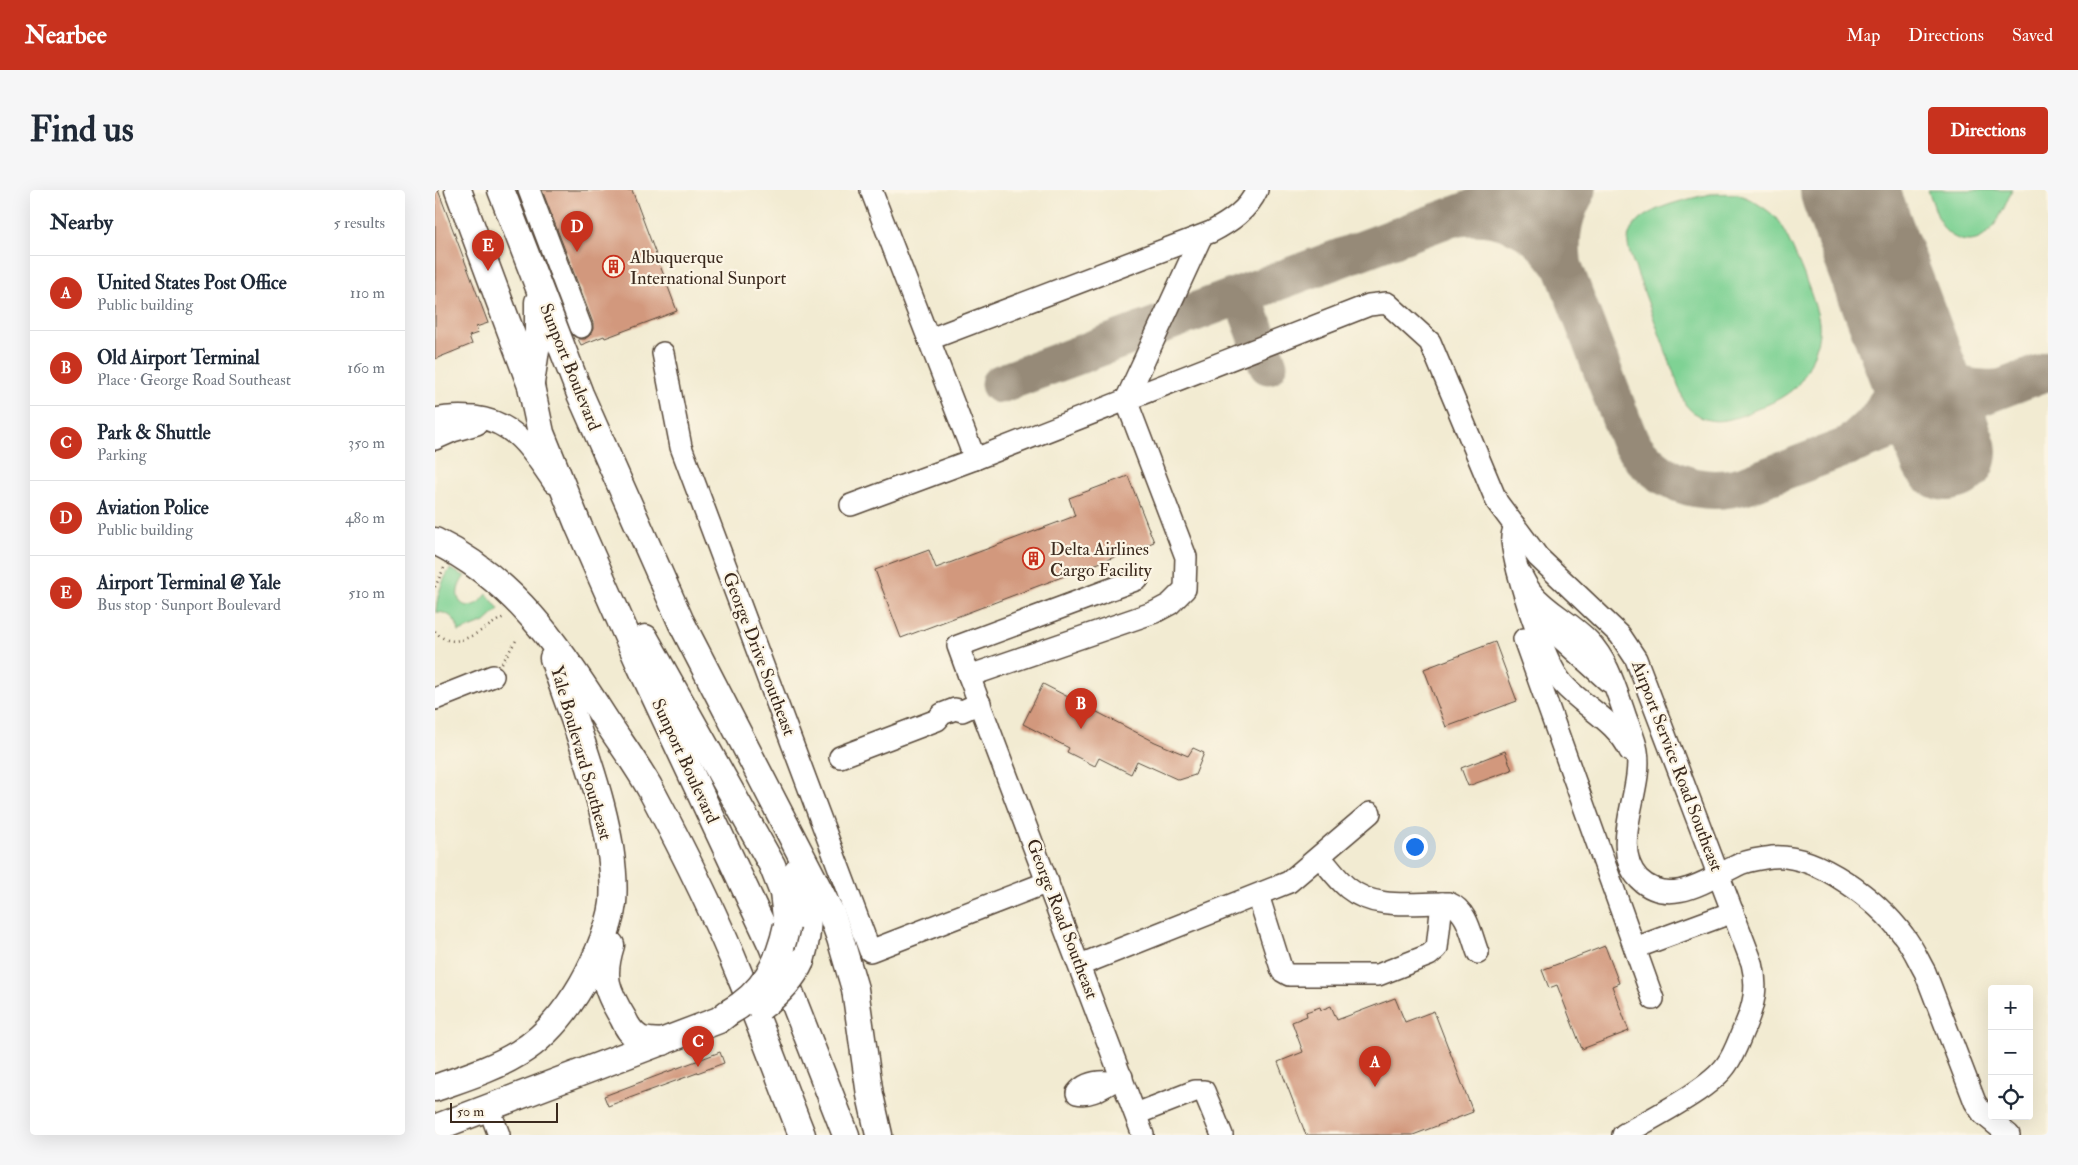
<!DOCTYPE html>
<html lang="en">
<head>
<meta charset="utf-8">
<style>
  :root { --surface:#fff; --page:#f6f6f7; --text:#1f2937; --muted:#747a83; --line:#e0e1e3; --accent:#c8321e }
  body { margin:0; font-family:"IM FELL Double Pica",serif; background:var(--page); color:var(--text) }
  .controls { position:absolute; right:15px; bottom:15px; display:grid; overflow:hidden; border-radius:5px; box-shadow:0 5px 20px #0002 }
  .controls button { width:45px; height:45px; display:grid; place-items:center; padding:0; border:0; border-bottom:1px solid var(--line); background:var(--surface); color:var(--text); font:25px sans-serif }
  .scale { position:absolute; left:15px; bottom:12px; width:108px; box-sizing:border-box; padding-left:5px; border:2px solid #3b2a1e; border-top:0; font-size:14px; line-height:18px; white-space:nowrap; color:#3b2a1e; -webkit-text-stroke:4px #fcf5e5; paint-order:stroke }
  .you { position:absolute; left:979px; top:656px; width:18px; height:18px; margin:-12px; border:4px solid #fff; border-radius:50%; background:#1a73e8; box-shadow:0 0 0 8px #1a73e833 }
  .badge { display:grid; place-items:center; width:32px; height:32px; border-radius:50%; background:var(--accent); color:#fff; font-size:16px; font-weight:700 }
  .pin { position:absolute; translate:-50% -41px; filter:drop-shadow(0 1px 2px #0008) }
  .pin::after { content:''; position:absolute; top:26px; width:18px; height:15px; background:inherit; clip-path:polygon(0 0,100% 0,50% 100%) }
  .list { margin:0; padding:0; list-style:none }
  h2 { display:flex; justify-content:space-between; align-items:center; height:65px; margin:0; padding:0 20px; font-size:21px }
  h2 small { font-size:16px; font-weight:400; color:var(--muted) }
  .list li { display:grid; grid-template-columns:32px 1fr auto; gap:15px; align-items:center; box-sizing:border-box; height:75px; padding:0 20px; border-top:1px solid var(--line) }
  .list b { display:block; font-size:19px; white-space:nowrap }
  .list p { margin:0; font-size:16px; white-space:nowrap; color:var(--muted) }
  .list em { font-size:16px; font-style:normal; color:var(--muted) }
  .icon { flex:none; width:28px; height:28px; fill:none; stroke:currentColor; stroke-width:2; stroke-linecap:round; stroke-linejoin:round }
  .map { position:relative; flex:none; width:1613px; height:945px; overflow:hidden; border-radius:5px }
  header { display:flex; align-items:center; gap:30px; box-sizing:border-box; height:70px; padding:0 25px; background:var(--accent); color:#fff }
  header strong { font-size:24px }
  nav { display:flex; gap:28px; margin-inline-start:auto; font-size:18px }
  .intro { display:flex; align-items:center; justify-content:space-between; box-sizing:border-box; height:120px; padding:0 30px }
  h1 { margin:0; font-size:35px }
  .button { padding:12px 22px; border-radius:5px; background:var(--accent); color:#fff; font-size:18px; font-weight:700 }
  main { display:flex; gap:30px; padding:0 30px }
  aside { flex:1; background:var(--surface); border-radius:5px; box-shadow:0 5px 20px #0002 }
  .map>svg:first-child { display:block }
  .green { fill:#7fd294; stroke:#5d7e59 }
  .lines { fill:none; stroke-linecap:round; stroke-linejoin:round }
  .taxiway { stroke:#968a78; stroke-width:39 }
  .runway { stroke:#968a78; stroke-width:98 }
  .building { fill:#d2987d }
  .minor-casing { stroke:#564739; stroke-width:24 }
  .major-casing { stroke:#564739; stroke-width:29 }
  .path { stroke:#564739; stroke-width:2.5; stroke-dasharray:1 4; stroke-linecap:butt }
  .minor { stroke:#fff; stroke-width:21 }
  .major { stroke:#fff; stroke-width:26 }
  .major-bridge-casing { stroke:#564739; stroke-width:29; stroke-linecap:butt }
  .major-bridge { stroke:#fff; stroke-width:26 }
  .labels { text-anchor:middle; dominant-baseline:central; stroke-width:4.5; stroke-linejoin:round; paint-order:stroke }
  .poi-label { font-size:18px; fill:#3b2a1e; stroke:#fcf5e5; text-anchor:start }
  .street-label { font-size:18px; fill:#3b2a1e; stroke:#fcf5e5 }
</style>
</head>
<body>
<header>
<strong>Nearbee</strong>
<nav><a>Map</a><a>Directions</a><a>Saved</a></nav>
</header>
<div class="intro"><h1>Find us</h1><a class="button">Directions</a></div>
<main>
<aside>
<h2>Nearby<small>5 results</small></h2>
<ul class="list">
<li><span class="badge">A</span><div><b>United States Post Office</b><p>Public building</p></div><em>110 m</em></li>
<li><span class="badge">B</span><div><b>Old Airport Terminal</b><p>Place · George Road Southeast</p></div><em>160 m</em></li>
<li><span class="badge">C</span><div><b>Park &amp; Shuttle</b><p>Parking</p></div><em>350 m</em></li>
<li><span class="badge">D</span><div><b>Aviation Police</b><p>Public building</p></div><em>480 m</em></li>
<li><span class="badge">E</span><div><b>Airport Terminal @ Yale</b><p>Bus stop · Sunport Boulevard</p></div><em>510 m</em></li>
</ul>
</aside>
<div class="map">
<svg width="1613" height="945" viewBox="0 0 1613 945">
  <rect width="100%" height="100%" fill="#fcf5e5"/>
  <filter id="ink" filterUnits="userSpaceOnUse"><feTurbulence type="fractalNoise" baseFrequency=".02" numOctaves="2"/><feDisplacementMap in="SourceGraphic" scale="10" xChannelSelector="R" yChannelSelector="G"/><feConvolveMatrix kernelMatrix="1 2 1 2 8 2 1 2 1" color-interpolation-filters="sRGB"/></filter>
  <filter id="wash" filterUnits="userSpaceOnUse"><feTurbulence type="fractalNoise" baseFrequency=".0096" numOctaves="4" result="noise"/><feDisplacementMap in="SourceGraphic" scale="20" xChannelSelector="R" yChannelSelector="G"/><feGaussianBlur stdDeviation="1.12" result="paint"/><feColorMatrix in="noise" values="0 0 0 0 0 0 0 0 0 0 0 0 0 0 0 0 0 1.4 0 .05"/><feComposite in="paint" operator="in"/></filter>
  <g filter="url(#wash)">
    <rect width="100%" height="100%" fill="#f2ebd2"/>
    <g class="green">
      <path d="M1493,0H1577C1568,20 1555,58 1526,50C1520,48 1514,45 1510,40C1502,29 1498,12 1493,0Z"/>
      <path d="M1275,4C1283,4 1294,3 1302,4C1313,7 1329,17 1338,25C1351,35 1383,116 1384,133C1386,151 1375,179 1364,193C1351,209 1326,217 1308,225C1285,234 1266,234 1250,214L1201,80C1198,71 1192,60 1193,49C1197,19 1251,10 1275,4Z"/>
      <path d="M15,379L30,386C11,410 33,429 52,404L64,419L50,432L24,442C22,429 14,422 1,422C2,405 6,393 15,379Z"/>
    </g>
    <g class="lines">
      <g class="taxiway">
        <path d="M1099,0L1194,250C1221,292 1265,309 1313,294L1613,181"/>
        <path d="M1414,0L1467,141L1465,173L1459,200L1444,228L1420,250"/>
        <path d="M1025,27C1064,22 1101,38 1123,71"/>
        <path d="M1127,69C1124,43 1129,22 1142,0"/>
        <path d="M807,105L833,175"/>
        <path d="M1467,141C1491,181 1512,202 1561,199"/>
        <path d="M565,194L1089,0"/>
      </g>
      <path class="runway" d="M1414,0L1513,262"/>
    </g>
    <g id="blocks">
      <g class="building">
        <path d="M0,0H3L53,133L41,137L43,143L34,146L37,154L0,169Z"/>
        <path d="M107,0H197L242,121L170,148L169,146L146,155L143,149H150L155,145L158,139V133Z"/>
        <path d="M693,286L719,352L466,448L440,380L494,360L501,378L640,326L634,308Z"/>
        <path d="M1060,452L1082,511L1011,537L989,479Z"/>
        <path d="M608,494L720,552L753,566L758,558L769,563L760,585L744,590L702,571L696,584L664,568L660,576L632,562L634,558L588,534Z"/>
        <path d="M1070,561L1077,580L1033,596L1026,578Z"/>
        <path d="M1170,756L1184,793L1177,796L1194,841L1147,859L1122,795L1114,798L1107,780Z"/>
        <path d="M960,808L970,832L999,821L1038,922L978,945H871L843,872L868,862L857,832L872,826L871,822L885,817L886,820L896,816L902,830Z"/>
        <path d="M285,862L289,873L173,916L169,906Z"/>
      </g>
    </g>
  </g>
  <g filter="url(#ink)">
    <use href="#blocks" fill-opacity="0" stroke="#564739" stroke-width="1"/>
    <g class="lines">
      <defs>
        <g id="minor">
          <path d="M94,0L146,137"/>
          <path d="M436,0L540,269"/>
          <path d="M495,149L776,42C795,32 813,20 822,0"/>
          <path d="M228,163L246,257L435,761L613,692"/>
          <path d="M0,229C12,226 26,226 39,227C81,232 97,261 119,293"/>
          <path d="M0,249L18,241L42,234"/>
          <path d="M416,315L540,269L934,115L952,113L995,152L1062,312L1103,367L1185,445L1201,469L1317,773C1323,797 1319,815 1310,836C1304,849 1300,863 1292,874C1276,899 1215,929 1188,945"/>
          <path d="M1080,336C1078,341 1076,346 1077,351C1080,381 1109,473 1128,494C1150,518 1181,531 1195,561"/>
          <path d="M1083,380C1088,387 1091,396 1097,403C1113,422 1137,433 1154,451C1173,471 1180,497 1189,522C1193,535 1200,548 1202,561C1209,600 1173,657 1204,689C1234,718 1272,690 1301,676C1311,670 1326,669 1337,667C1383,663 1443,711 1469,746C1478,757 1483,770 1490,782L1540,912L1548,924L1574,945"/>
          <path d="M1101,426L1173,491"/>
          <path d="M1089,449L1218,809"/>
          <path d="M534,486L523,456L703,389"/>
          <path d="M0,509L58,486"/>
          <path d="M405,567L502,530L507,524L520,519L527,521L545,513"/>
          <path d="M885,667C894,677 902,689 913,698C941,721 981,712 1014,713C1033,721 1036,745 1043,763"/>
          <path d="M823,705L847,781L854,785H943L994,765L1002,758L1007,713"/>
          <path d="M1200,758L1298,722"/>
          <path d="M645,775L854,692L935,623"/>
          <path d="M674,892C662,891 650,893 642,903C658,907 672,893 687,887"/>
          <path d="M54,918L64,945"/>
          <path d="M701,924L760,901H769L787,945"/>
          <path d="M708,945L534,486L720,422L735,414L750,399L751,367L691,210L766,47"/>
        </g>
        <g id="major">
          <path d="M23,0L96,196L106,243L144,337L204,473L337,756L411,945"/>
          <path d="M66,0L145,204L246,432L396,723L405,748L420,799L435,905L444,945"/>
          <path d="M96,193L103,146V112"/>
          <path d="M0,351C78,389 123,455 168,526C184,551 203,576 217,602C249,662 280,724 305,786C327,839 346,892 367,945"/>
          <path d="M210,448L337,675L348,703L352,735"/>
          <path d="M362,681C376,710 375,741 366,771"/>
          <path d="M176,755C166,787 171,800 188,828C192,837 196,844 205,849C212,852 221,851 228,852"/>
          <path d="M0,898C28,888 58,879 84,863C107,849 127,826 141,804C156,781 175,739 178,713C184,639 141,539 118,468"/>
          <path d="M0,938L284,830L293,823"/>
        </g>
      </defs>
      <use href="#minor" class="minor-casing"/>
      <use href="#major" class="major-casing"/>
      <g class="path">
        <path d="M0,397L9,378"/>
        <path d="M0,441C20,466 50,436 69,427"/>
        <path d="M67,473L82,449"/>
      </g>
      <use href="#minor" class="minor"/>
      <use href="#major" class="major"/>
      <defs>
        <g id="major-bridge">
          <path d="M326,817C342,805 358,789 366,771"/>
          <path d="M293,823C329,803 344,773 352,735"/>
        </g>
      </defs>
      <use href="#major-bridge" class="major-bridge-casing"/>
      <use href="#major-bridge" class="major-bridge"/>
    </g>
  </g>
  <defs>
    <symbol id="building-ring" viewBox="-11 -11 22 22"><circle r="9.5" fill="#fcf5e5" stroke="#c8321e" stroke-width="1.5"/><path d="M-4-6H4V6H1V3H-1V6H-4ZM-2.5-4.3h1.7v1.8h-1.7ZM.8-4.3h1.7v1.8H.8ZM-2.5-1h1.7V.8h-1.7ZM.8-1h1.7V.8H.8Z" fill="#c8321e"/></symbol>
  </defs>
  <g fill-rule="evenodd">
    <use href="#building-ring" x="166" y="64" width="25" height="25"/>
    <use href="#building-ring" x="586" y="356" width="25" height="25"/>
  </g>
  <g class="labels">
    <g class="poi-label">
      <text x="195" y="67">Albuquerque<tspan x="195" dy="21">International Sunport</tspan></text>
      <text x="615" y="359">Delta Airlines<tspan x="615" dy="21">Cargo Facility</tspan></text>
    </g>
    <g class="street-label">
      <text transform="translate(135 177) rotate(68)">Sunport Boulevard</text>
      <text transform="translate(324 464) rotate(69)">George Drive Southeast</text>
      <text transform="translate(146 563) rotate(74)">Yale Boulevard Southeast</text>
      <text transform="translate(250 571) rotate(65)">Sunport Boulevard</text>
      <text transform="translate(1242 576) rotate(69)">Airport Service Road Southeast</text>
      <text transform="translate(627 729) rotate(69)">George Road Southeast</text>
    </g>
  </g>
</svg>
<div class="controls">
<button>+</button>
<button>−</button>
<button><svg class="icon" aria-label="locate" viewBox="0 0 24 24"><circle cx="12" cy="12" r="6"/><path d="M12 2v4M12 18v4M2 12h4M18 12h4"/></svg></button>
</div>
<div class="scale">50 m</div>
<div class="you"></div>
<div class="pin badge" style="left:940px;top:897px">A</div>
<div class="pin badge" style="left:646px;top:539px">B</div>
<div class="pin badge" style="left:263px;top:877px">C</div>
<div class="pin badge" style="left:142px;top:62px">D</div>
<div class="pin badge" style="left:53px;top:81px">E</div>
</div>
</main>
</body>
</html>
